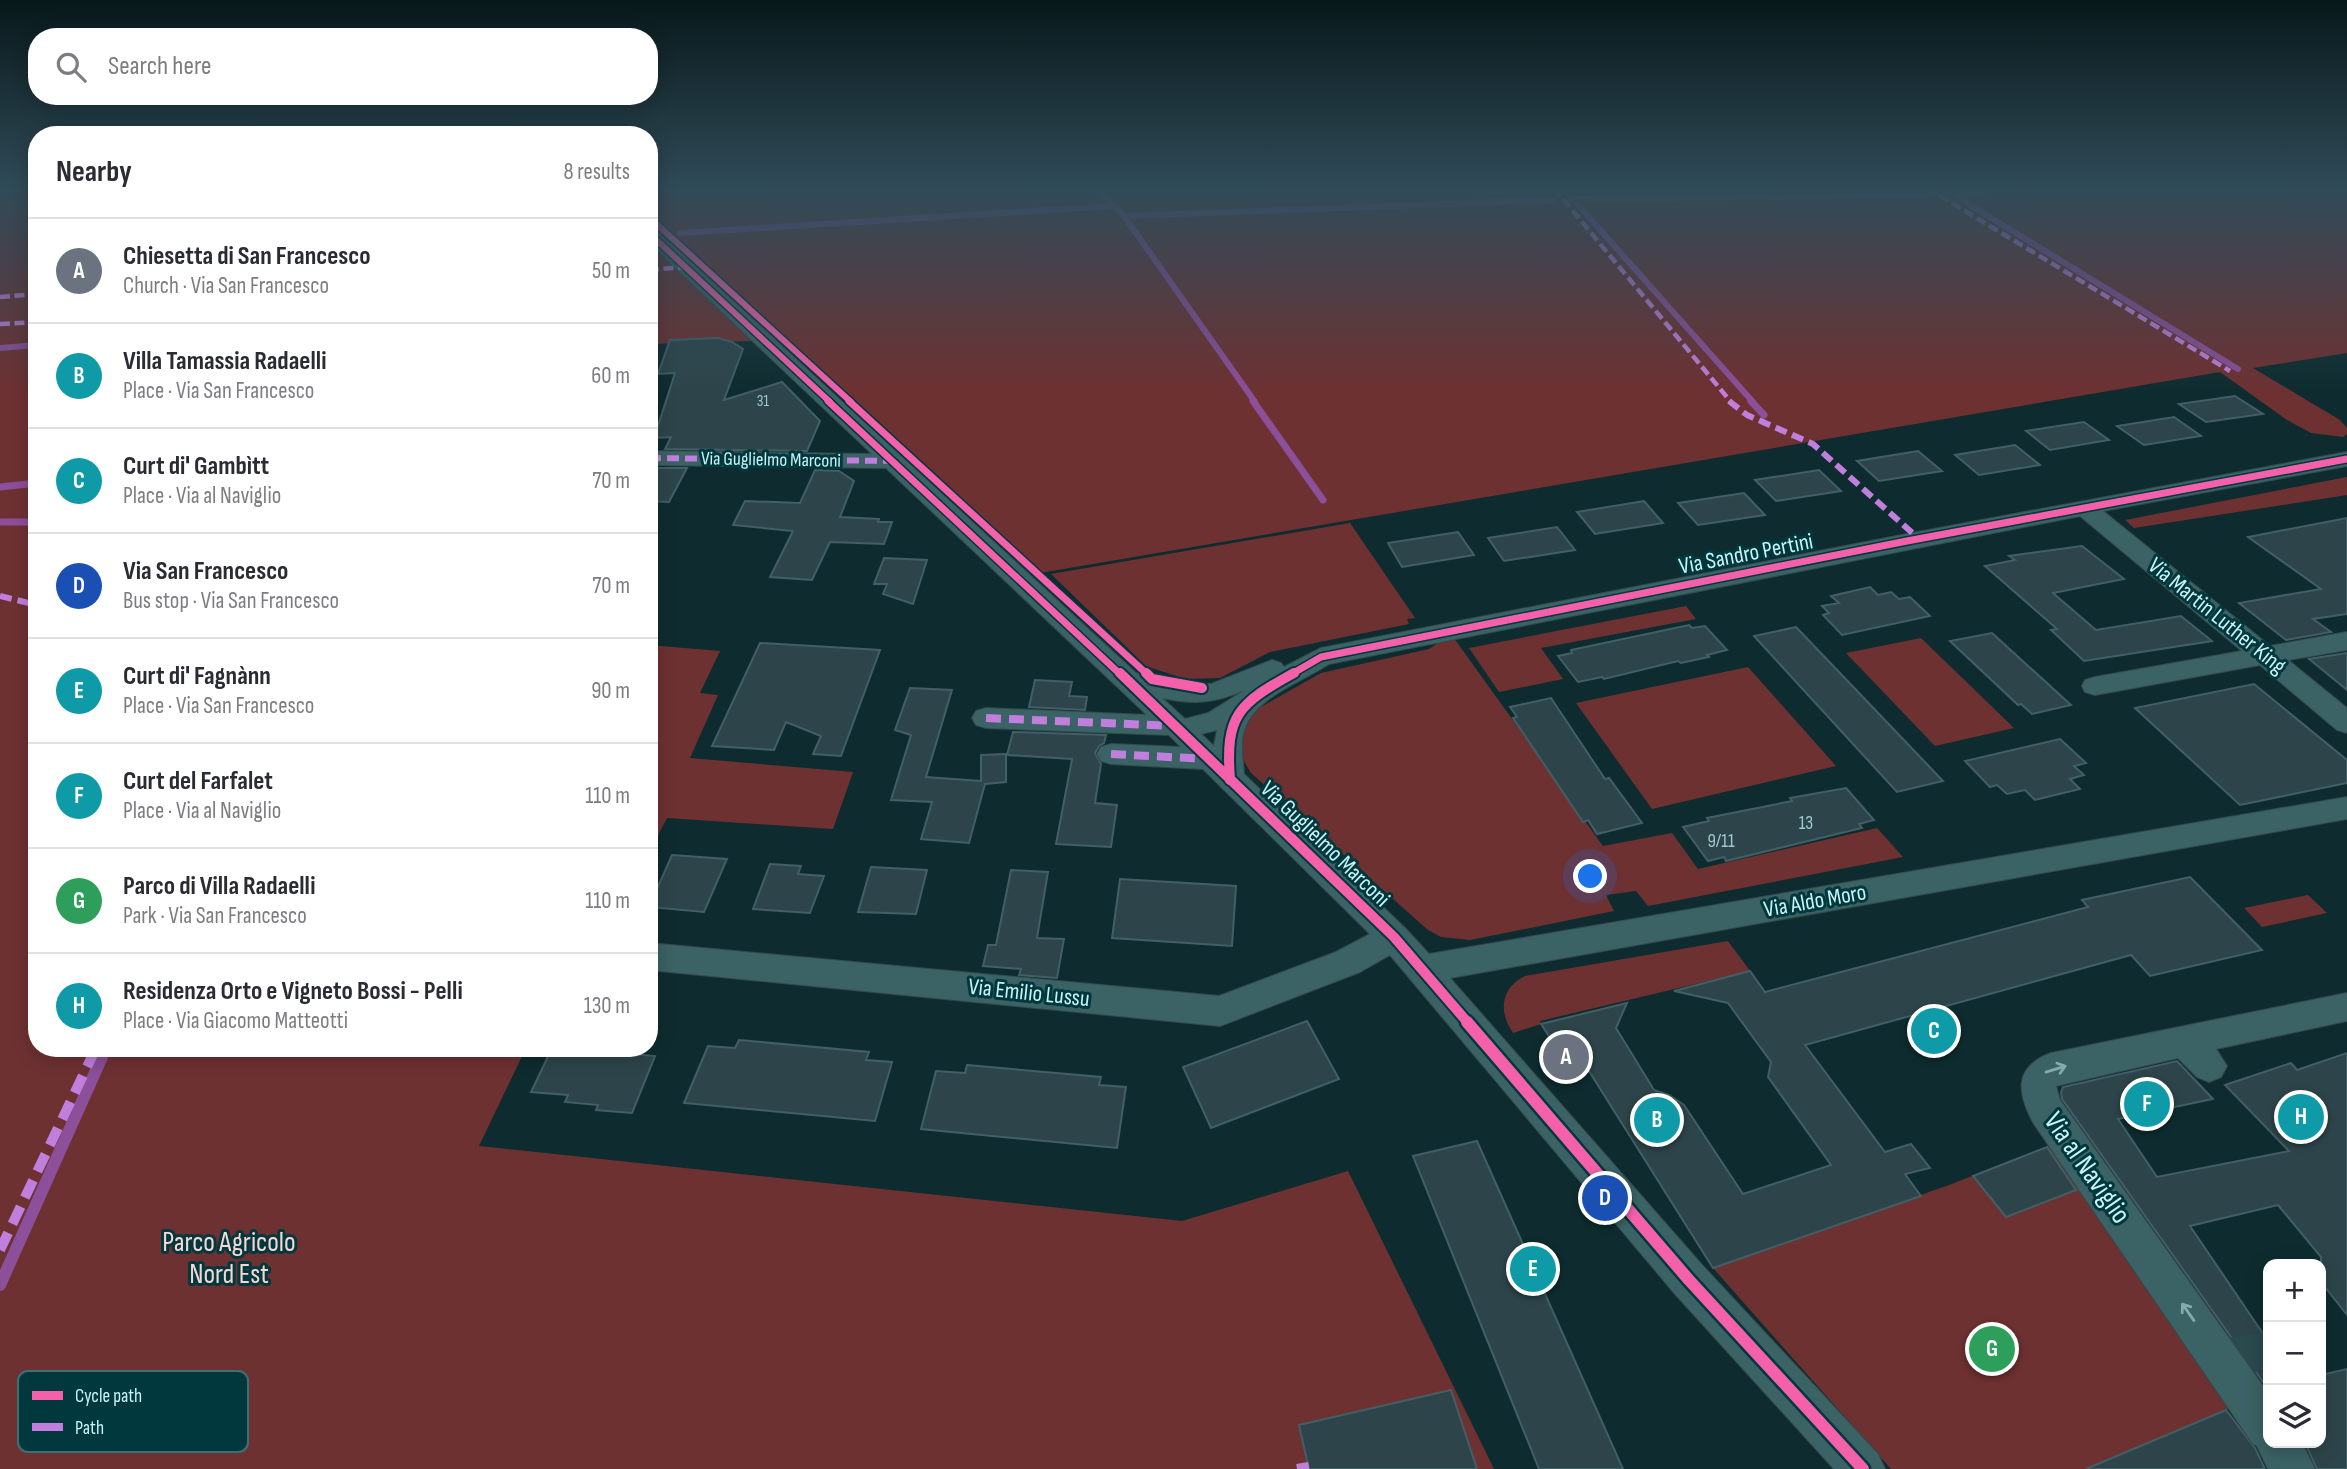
<!DOCTYPE html>
<html lang="en">
<head>
<meta charset="utf-8">
<style>
  :root { --surface:#fff; --page:#f7f7f7; --text:#2b2b33; --muted:#7c7c81; --line:#e1e1e2; --accent:#0b8043 }
  body { margin:0; font-family:"Sofia Sans Condensed",sans-serif; background:var(--page); color:var(--text) }
  .controls { position:absolute; right:21px; bottom:21px; display:grid; overflow:hidden; border-radius:14px; box-shadow:0 4px 18px #0003 }
  .controls button { width:63px; height:63px; display:grid; place-items:center; padding:0; border:0; border-bottom:2px solid var(--line); background:var(--surface); color:var(--text); font:35px sans-serif }
  .you { position:absolute; left:1591px; top:877px; width:24px; height:24px; margin:-18px; border:5px solid #fff; border-radius:50%; background:#1a73e8; box-shadow:0 0 0 10px #1a73e833 }
  .badge { display:grid; place-items:center; width:46px; height:46px; border-radius:50%; background:var(--accent); color:#fff; font-size:23px; font-weight:700 }
  .pin { position:absolute; translate:-50% -50%; border:4px solid #fff; box-shadow:0 2px 7px #0006 }
  .list { margin:0; padding:0; list-style:none }
  h2 { display:flex; justify-content:space-between; align-items:center; height:91px; margin:0; padding:0 28px; font-size:30px }
  h2 small { font-size:23px; font-weight:400; color:var(--muted) }
  .list li { display:grid; grid-template-columns:46px 1fr auto; gap:21px; align-items:center; box-sizing:border-box; height:105px; padding:0 28px; border-top:2px solid var(--line) }
  .list b { display:block; font-size:26px; white-space:nowrap }
  .list p { margin:0; font-size:23px; white-space:nowrap; color:var(--muted) }
  .list em { font-size:23px; font-style:normal; color:var(--muted) }
  .icon { flex:none; width:38px; height:38px; fill:none; stroke:currentColor; stroke-width:2; stroke-linecap:round; stroke-linejoin:round }
  .map { position:relative; flex:none; width:2347px; height:1469px; overflow:hidden }
  .search { position:absolute; background:var(--surface); box-shadow:0 4px 18px #0003; left:28px; top:28px; width:630px; height:77px; display:flex; align-items:center; gap:18px; box-sizing:border-box; padding:0 24px; border-radius:28px; color:var(--muted); font-size:26px }
  .panel { position:absolute; background:var(--surface); box-shadow:0 4px 18px #0003; left:28px; top:126px; width:630px; height:931px; border-radius:28px }
  .map>svg:first-child { display:block }
  .green { fill:#6e3132 }
  .lines { fill:none; stroke-linecap:round; stroke-linejoin:round }
  .stream-far2 { stroke:#8c4f99; stroke-width:6 }
  .stream-far1 { stroke:#8c4f99; stroke-width:7 }
  .stream { stroke:#8c4f99; stroke-width:12 }
  .building { fill:#2d454a; stroke:#415f65; stroke-width:2 }
  .minor-tunnel { stroke:#2a4a4d; stroke-width:38; stroke-dasharray:38 19; stroke-linecap:butt }
  .minor-casing { stroke:#324a4c; stroke-width:2 }
  .minor { fill:#3b6264; fill-rule:evenodd }
  .quiet-far3 { stroke:#c07fdc; stroke-width:4.5; stroke-dasharray:10 4.5; stroke-linecap:butt }
  .quiet-far2 { stroke:#c07fdc; stroke-width:6; stroke-dasharray:12 6; stroke-linecap:butt }
  .quiet-far1 { stroke:#c07fdc; stroke-width:8; stroke-dasharray:15 8; stroke-linecap:butt }
  .quiet { stroke:#c07fdc; stroke-width:10; stroke-dasharray:19 10; stroke-linecap:butt }
  .cycleway-far3-casing { stroke:#00383d; stroke-width:9 }
  .cycleway-far2-casing { stroke:#00383d; stroke-width:10 }
  .cycleway-far1-casing { stroke:#00383d; stroke-width:14 }
  .cycleway-casing { stroke:#00383d; stroke-width:17 }
  .cycleway-far3 { stroke:#f560ab; stroke-width:6 }
  .cycleway-far2 { stroke:#f560ab; stroke-width:7 }
  .cycleway-far1 { stroke:#f560ab; stroke-width:10 }
  .cycleway { stroke:#f560ab; stroke-width:12 }
  .oneway { stroke:#82abae }
  .labels { text-anchor:middle; dominant-baseline:central; stroke-width:6; stroke-linejoin:round; paint-order:stroke }
  .far-number-label { font-size:16px; fill:#a1c8cc }
  .far-street-label { font-size:19px; fill:#c8f4f8; stroke:#00383d }
  .number-label { font-size:19px; fill:#a1c8cc }
  .street-label { font-size:23px; fill:#c8f4f8; stroke:#00383d }
  .near-street-label { font-size:28px; fill:#c8f4f8; stroke:#00383d }
  .near-park-label { font-size:28px; fill:#f6d7d5; stroke:#00383d }
  .key { fill:#00383d; stroke:#3c7075; stroke-width:2 }
  .key-label { font-size:19px; fill:#c8f4f8 }
</style>
</head>
<body>
<div class="map">
<svg width="2347" height="1469" viewBox="0 0 2347 1469">
  <rect width="100%" height="100%" fill="#0e2c2f"/>
  <g class="green">
    <path d="M0,188H37V1048H526L479,1146L1182,1221L1348,1171L1494,1469H0Z"/>
    <path d="M649,188H2347V353L2253,368L2340,420L2347,428V434L2343,437L2311,433L2287,420L2220,372L1040,573L779,340L649,344Z"/>
    <path d="M2347,477V495L2134,528L2125,520Z"/>
    <path d="M1350,523L1415,618L1407,619L1409,624L1270,652L1220,678L1185,679L1146,666L1051,574Z"/>
    <path d="M1686,606L1696,619L1541,648L1563,679L1499,692L1469,648Z"/>
    <path d="M1451,634L1603,846L1672,833L1698,869L1877,828L1903,857L1648,906L1636,891L1606,895L1614,911L1470,940L1441,937L1428,930L1251,773L1242,758L1239,740L1252,712L1321,673L1429,649Z"/>
    <path d="M1921,638L2014,728L1935,746L1846,653Z"/>
    <path d="M649,645L720,651L700,693L718,695L690,758L853,772L833,829L667,818L649,853Z"/>
    <path d="M1748,667L1836,766L1652,809L1576,703Z"/>
    <path d="M2308,895L2327,913L2262,927L2244,908Z"/>
    <path d="M1728,941L1750,971L1540,1021L1541,1024L1513,1033C1498,1011 1501,988 1525,976Z"/>
    <path d="M2054,1144L2240,1404L2086,1469H1891L1713,1268L1949,1185Z"/>
  </g>
  <g class="lines">
    <g class="stream-far2">
      <path d="M1098,188L1124,216L1255,402"/>
      <path d="M1563,188L1753,402"/>
      <path d="M1949,188L1970,205L2238,369"/>
      <path d="M1956,195L2010,188"/>
      <path d="M1571,199L1926,195"/>
      <path d="M1124,216L1552,200"/>
      <path d="M680,233L1112,206"/>
      <path d="M0,348L37,345"/>
    </g>
    <g class="stream-far1">
      <path d="M1253,401L1323,500"/>
      <path d="M1751,401L1764,415"/>
      <path d="M0,487L37,483"/>
      <path d="M0,522H37"/>
    </g>
    <path class="stream" d="M0,1285L106,1048"/>
  </g>
  <g class="building">
    <path d="M718,338L732,342L743,349L724,400L782,382L820,421L807,451L665,449L671,437L654,438L675,373L658,374L670,340Z"/>
    <path d="M2235,396L2263,414L2206,422L2179,404Z"/>
    <path d="M2174,417L2201,436L2144,445L2117,426Z"/>
    <path d="M2084,422L2109,440L2050,450L2026,431Z"/>
    <path d="M2015,445L2040,465L1979,475L1955,455Z"/>
    <path d="M1918,451L1942,471L1879,481L1857,461Z"/>
    <path d="M654,468H687L669,502L649,501V476Z"/>
    <path d="M815,470L839,471L854,481L840,517L879,519L878,522H892L884,544L830,542L812,580L770,577L793,531L733,525L745,501L800,503Z"/>
    <path d="M1819,470L1841,491L1776,501L1755,480Z"/>
    <path d="M1744,493L1765,515L1698,525L1678,503Z"/>
    <path d="M1644,501L1663,523L1595,534L1577,512Z"/>
    <path d="M2347,518V614L2313,619L2331,632L2286,640L2239,603L2321,589L2248,537Z"/>
    <path d="M1557,527L1575,550L1504,561L1488,538Z"/>
    <path d="M1458,532L1474,555L1402,567L1388,543Z"/>
    <path d="M2082,546L2124,579L2053,593L2096,630L2181,616L2212,641L2084,661L2051,630L2057,629L1985,566L2015,560L2009,556Z"/>
    <path d="M884,558L927,560L913,604L883,594L887,584H874Z"/>
    <path d="M1870,587L1878,595L1891,592L1899,599L1910,597L1930,616L1842,635L1823,615L1829,613L1822,606L1839,603L1831,596Z"/>
    <path d="M1689,625L1692,628L1705,626L1727,650L1707,655L1709,657L1681,663L1678,661L1604,679L1602,677L1578,682L1558,656L1572,653L1571,650Z"/>
    <path d="M1796,627L1881,716L1943,781L1897,792L1754,636Z"/>
    <path d="M1992,633L2071,705L2032,714L2021,704L2018,705L1950,641Z"/>
    <path d="M760,643L880,650L841,756L813,754L821,736L786,722L774,750L712,746Z"/>
    <path d="M2347,653V690L2309,659Z"/>
    <path d="M1035,680L1072,682L1069,696L1087,697L1085,710L1029,707Z"/>
    <path d="M2254,684L2347,760V783L2240,805L2135,708Z"/>
    <path d="M910,688L952,690L926,777L981,781V755L1006,754V782L985,784L969,843L921,839L932,802L891,800L911,735L895,730Z"/>
    <path d="M1551,698L1605,779L1609,778L1642,823L1597,834L1588,820L1583,822L1513,718L1517,717L1510,707Z"/>
    <path d="M1013,732L1106,735L1104,743L1099,746L1095,753L1101,764L1095,803L1117,805L1111,847L1056,844L1072,759L1007,755Z"/>
    <path d="M2060,739L2086,763L2074,766L2084,775L2070,779L2080,789L2035,800L2025,790L2007,794L1997,785L1990,787L1965,761Z"/>
    <path d="M1846,788L1874,820L1859,824L1862,828L1726,861L1724,857L1708,861L1683,827L1709,821L1707,818L1792,801L1790,798Z"/>
    <path d="M672,855L727,859L704,912L649,907Z"/>
    <path d="M770,864L801,866L798,874L824,876L810,913L753,909Z"/>
    <path d="M871,867L927,870L916,914L858,912Z"/>
    <path d="M1011,870L1048,872L1037,938L1064,939L1057,978L1019,975L1021,969L983,966L988,945H996Z"/>
    <path d="M2190,877L2262,950L2150,976L2131,955L1805,1045L1885,1152L1911,1144L1930,1168L1905,1174L1921,1196L1713,1268L1587,1068L1575,1073L1562,1069L1551,1053L1552,1041L1541,1024L1627,1003L1616,1028L1654,1090L1669,1095L1684,1105L1743,1194L1831,1165L1768,1077L1771,1062L1728,1003L1674,991L1750,971L1765,992L2088,907L2082,900Z"/>
    <path d="M1120,879L1236,886L1232,946L1112,938Z"/>
    <path d="M1307,1021L1339,1079L1211,1128L1183,1067Z"/>
    <path d="M739,1040L869,1052L866,1060L892,1062L875,1121L684,1103L708,1046L735,1048Z"/>
    <path d="M552,1048H624L622,1053L655,1056L632,1113L596,1110L598,1105L565,1102L568,1095L531,1092Z"/>
    <path d="M2347,1053V1315L2321,1282V1257L2278,1205L2190,1226L2268,1341V1389L2062,1099L2061,1092L2063,1087L2177,1061L2213,1099L2118,1119L2157,1177L2289,1151L2225,1085L2291,1063L2297,1070Z"/>
    <path d="M967,1065L1101,1077L1099,1085L1126,1087L1117,1148L921,1129L936,1071L965,1073Z"/>
    <path d="M1477,1141L1623,1469H1539L1413,1156Z"/>
    <path d="M2047,1147L2076,1190L2006,1217L1973,1176Z"/>
    <path d="M2347,1369V1469H2317L2305,1443H2321V1375Z"/>
    <path d="M1451,1390L1477,1469H1309L1299,1425Z"/>
    <path d="M2226,1410L2255,1448L2265,1469H2086Z"/>
  </g>
  <g class="lines">
    <path class="minor-tunnel" d="M2232,1356L2268,1351"/>
    <defs>
      <g id="minor">
        <path d="M649,228L655,229L1136,673L1179,683L1211,684L1272,660L1281,663L1284,667L1321,648L1907,534L2347,452V466L2103,511L2270,646L2347,632V650L2288,660L2347,708V733L2337,730L2260,665L2095,695L2085,692L2082,686L2085,680L2095,677L2242,651L2080,516L1329,664C1302,682 1254,697 1244,731C1240,745 1243,760 1244,774L1405,928L1429,954L2347,797V819L1450,978L1703,1266L1878,1454L1885,1469H1834L1675,1294L1390,955L1360,972L1220,1026L649,970V943L1219,996L1336,952L1370,934L1203,769L1111,764L1101,761L1097,754L1101,747L1111,744L1181,747L1169,735L986,728L976,725L972,718L976,711L986,708L1147,715L886,468L649,465V451L872,454L649,243ZM1245,690L1208,713L1185,719L1162,698C1195,705 1215,703 1245,690ZM1217,730L1214,746L1201,734Z"/>
        <path d="M2347,993V1021L2216,1049L2227,1066L2221,1077L2209,1082L2197,1077L2178,1058L2056,1086L2060,1100L2268,1393V1443H2302L2315,1469H2268L2257,1446L2253,1444L2034,1124C2017,1093 2013,1067 2051,1053Z"/>
      </g>
    </defs>
    <use href="#minor" class="minor-casing"/>
    <use href="#minor" class="minor"/>
    <g class="quiet-far3">
      <path d="M1554,188L1731,402"/>
      <path d="M1927,188L2230,371"/>
      <path d="M0,189L13,188"/>
      <path d="M649,270L687,267"/>
      <path d="M0,297L37,294"/>
      <path d="M0,324L37,322"/>
    </g>
    <g class="quiet-far2">
      <path d="M1729,401L1747,415L1813,444L1919,539"/>
      <path d="M649,458L894,461"/>
      <path d="M0,596L37,605"/>
    </g>
    <g class="quiet-far1">
      <path d="M986,718L1175,726"/>
      <path d="M1111,754L1208,759"/>
    </g>
    <g class="quiet">
      <path d="M0,1250L96,1048"/>
      <path d="M1297,1469L1309,1467"/>
    </g>
    <defs>
      <g id="cycleway-far3">
        <path d="M649,217L851,402"/>
        <path d="M649,233L830,402"/>
      </g>
      <g id="cycleway-far2">
        <path d="M828,401L1121,675"/>
        <path d="M849,401L1148,675"/>
        <path d="M1290,675L1321,657L1907,541L2347,459"/>
      </g>
      <g id="cycleway-far1">
        <path d="M1120,673L1394,937L1469,1024"/>
        <path d="M1146,673L1152,679L1202,688"/>
        <path d="M1230,780C1225,715 1238,704 1294,673"/>
      </g>
      <path id="cycleway" d="M1467,1022L1689,1280L1863,1469"/>
    </defs>
    <use href="#cycleway-far3" class="cycleway-far3-casing"/>
    <use href="#cycleway-far2" class="cycleway-far2-casing"/>
    <use href="#cycleway-far1" class="cycleway-far1-casing"/>
    <use href="#cycleway" class="cycleway-casing"/>
    <use href="#cycleway-far3" class="cycleway-far3"/>
    <use href="#cycleway-far2" class="cycleway-far2"/>
    <use href="#cycleway-far1" class="cycleway-far1"/>
    <use href="#cycleway" class="cycleway"/>
  </g>
  <defs><path id="oneway-shaft" d="M-6 0H5M1.5-3L5.5 0L1.5 3" fill="none" stroke-width="1.6" stroke-linecap="round" stroke-linejoin="round" transform="scale(1.75)"/></defs>
  <g class="oneway">
    <use href="#oneway-shaft" transform="translate(2056 1069) rotate(-17)"/>
    <use href="#oneway-shaft" transform="translate(2188 1312) rotate(-125)"/>
  </g>
  <linearGradient id="sky" x2="0" y2="1"><stop stop-color="#08181a"/><stop offset="0.48" stop-color="#304b58"/><stop offset="1" stop-color="#304b58" stop-opacity="0"/></linearGradient>
  <rect width="2347" height="394" fill="url(#sky)"/>
  <g class="labels">
    <g class="far-number-label">
      <text x="763" y="401">31</text>
    </g>
    <g class="far-street-label">
      <text transform="translate(771 460) rotate(1)">Via Guglielmo Marconi</text>
    </g>
    <g class="number-label">
      <text x="1806" y="823">13</text>
      <text x="1721" y="841">9/11</text>
    </g>
    <g class="street-label">
      <text transform="translate(1746 554) rotate(-11)">Via Sandro Pertini</text>
      <text transform="translate(2217 616) rotate(39)">Via Martin Luther King</text>
      <text transform="translate(1325 844) rotate(44)">Via Guglielmo Marconi</text>
      <text transform="translate(1815 901) rotate(-10)">Via Aldo Moro</text>
      <text transform="translate(1029 993) rotate(6)">Via Emilio Lussu</text>
    </g>
    <g class="near-street-label">
      <text transform="translate(2087 1168) rotate(55)">Via al Naviglio</text>
    </g>
    <g class="near-park-label">
      <text x="229" y="1242">Parco Agricolo<tspan x="229" dy="32">Nord Est</tspan></text>
    </g>
  </g>
  <rect x="18" y="1371" width="230" height="81" rx="10" class="key"/>
  <rect x="32" y="1391" width="31" height="9" fill="#f560ab"/>
  <rect x="32" y="1423" width="31" height="8" fill="#c07fdc"/>
  <g class="key-label">
    <text x="75" y="1402">Cycle path</text>
    <text x="75" y="1434">Path</text>
  </g>
</svg>
<div class="controls">
<button>+</button>
<button>−</button>
<button><svg class="icon" aria-label="layers" viewBox="0 0 24 24"><path d="M12 4l9 5-9 5-9-5zM3 14l9 5 9-5"/></svg></button>
</div>
<div class="you"></div>
<div class="pin badge" style="left:1566px;top:1057px;background:#6b7280">A</div>
<div class="pin badge" style="left:1657px;top:1120px;background:#0f9aa8">B</div>
<div class="pin badge" style="left:1934px;top:1031px;background:#0f9aa8">C</div>
<div class="pin badge" style="left:1605px;top:1198px;background:#1a4fb4">D</div>
<div class="pin badge" style="left:1533px;top:1269px;background:#0f9aa8">E</div>
<div class="pin badge" style="left:2147px;top:1104px;background:#0f9aa8">F</div>
<div class="pin badge" style="left:1992px;top:1349px;background:#2e9e5b">G</div>
<div class="pin badge" style="left:2301px;top:1117px;background:#0f9aa8">H</div>
<div class="search"><svg class="icon" aria-label="search" viewBox="0 0 24 24"><circle cx="10" cy="10" r="6"/><path d="M15 15l6 6"/></svg>Search here</div>
<section class="panel">
<h2>Nearby<small>8 results</small></h2>
<ul class="list">
<li><span class="badge" style="background:#6b7280">A</span><div><b>Chiesetta di San Francesco</b><p>Church · Via San Francesco</p></div><em>50 m</em></li>
<li><span class="badge" style="background:#0f9aa8">B</span><div><b>Villa Tamassia Radaelli</b><p>Place · Via San Francesco</p></div><em>60 m</em></li>
<li><span class="badge" style="background:#0f9aa8">C</span><div><b>Curt di' Gambìtt</b><p>Place · Via al Naviglio</p></div><em>70 m</em></li>
<li><span class="badge" style="background:#1a4fb4">D</span><div><b>Via San Francesco</b><p>Bus stop · Via San Francesco</p></div><em>70 m</em></li>
<li><span class="badge" style="background:#0f9aa8">E</span><div><b>Curt di' Fagnànn</b><p>Place · Via San Francesco</p></div><em>90 m</em></li>
<li><span class="badge" style="background:#0f9aa8">F</span><div><b>Curt del Farfalet</b><p>Place · Via al Naviglio</p></div><em>110 m</em></li>
<li><span class="badge" style="background:#2e9e5b">G</span><div><b>Parco di Villa Radaelli</b><p>Park · Via San Francesco</p></div><em>110 m</em></li>
<li><span class="badge" style="background:#0f9aa8">H</span><div><b>Residenza Orto e Vigneto Bossi - Pelli</b><p>Place · Via Giacomo Matteotti</p></div><em>130 m</em></li>
</ul>
</section>
</div>
</body>
</html>
